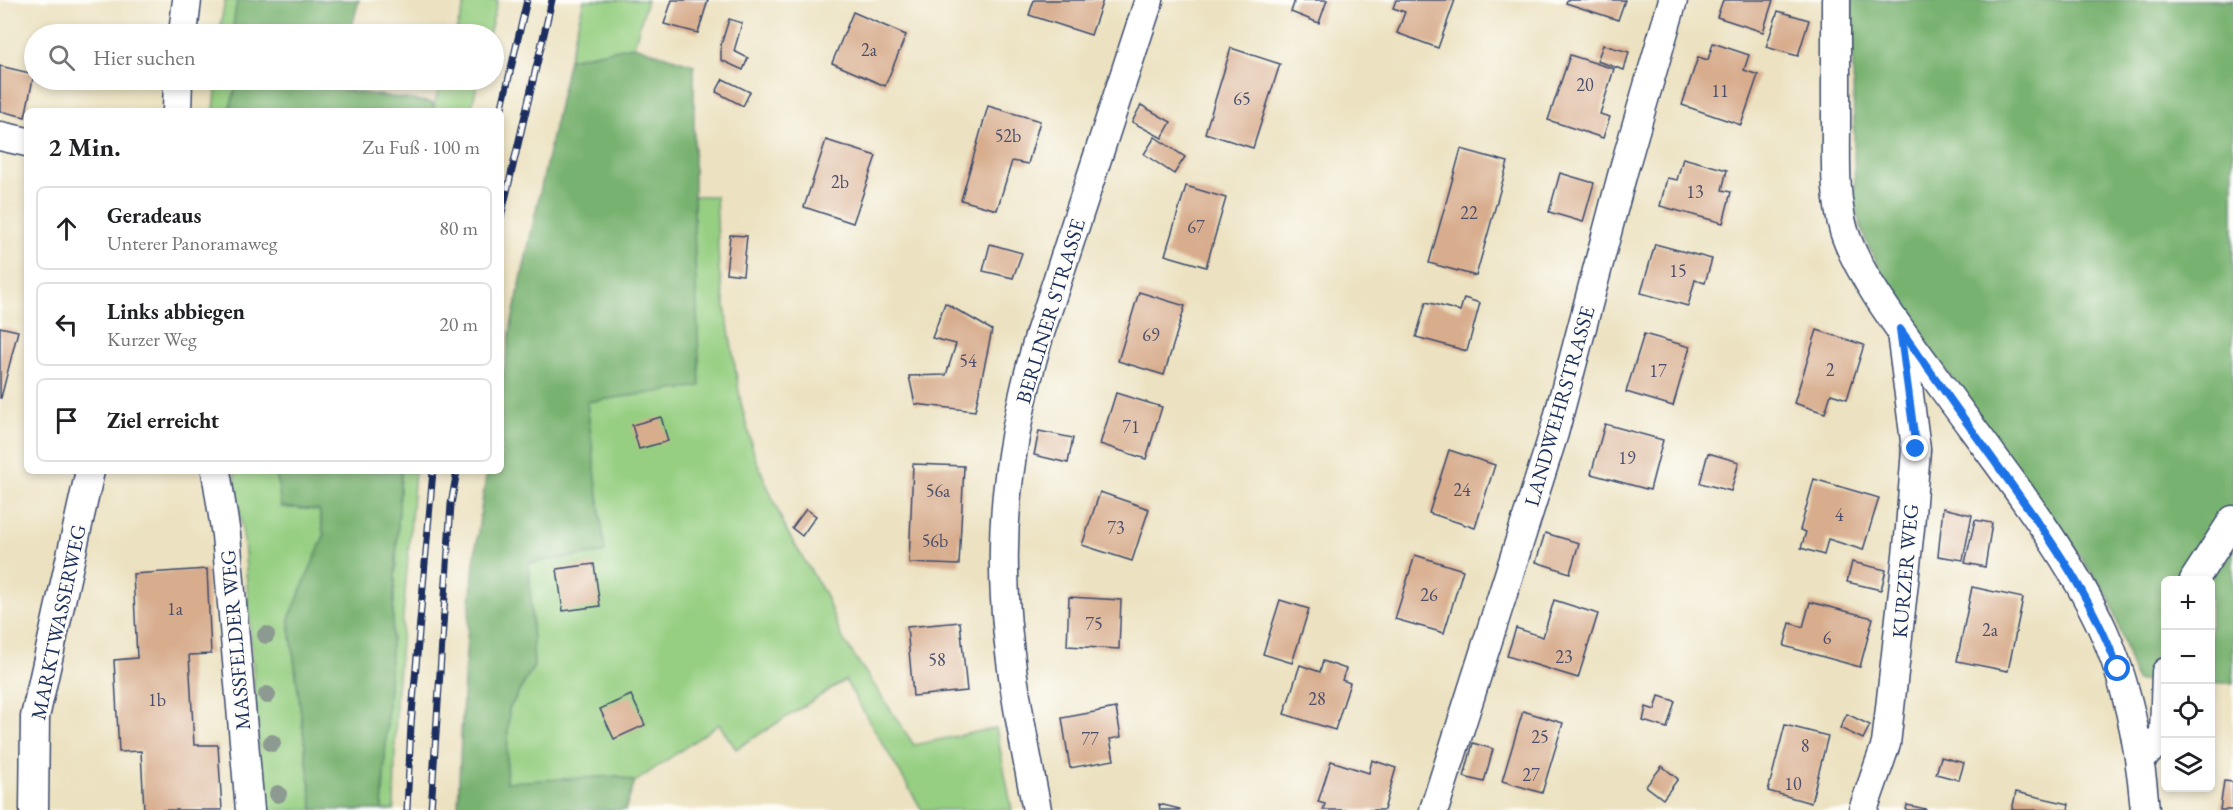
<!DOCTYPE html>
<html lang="de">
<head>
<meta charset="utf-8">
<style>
  :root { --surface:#fff; --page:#f2f2f2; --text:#202124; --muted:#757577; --line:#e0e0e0 }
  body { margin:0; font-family:"EB Garamond",serif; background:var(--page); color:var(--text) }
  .controls { position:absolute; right:18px; bottom:18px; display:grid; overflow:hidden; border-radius:9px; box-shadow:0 3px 9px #0003 }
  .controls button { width:54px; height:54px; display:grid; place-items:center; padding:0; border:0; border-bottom:2px solid var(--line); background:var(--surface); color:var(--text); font:30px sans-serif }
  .stop { position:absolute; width:18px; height:18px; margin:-14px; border:4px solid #1a73e8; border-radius:50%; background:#fff }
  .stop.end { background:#1a73e8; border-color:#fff; box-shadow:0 2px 6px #0008 }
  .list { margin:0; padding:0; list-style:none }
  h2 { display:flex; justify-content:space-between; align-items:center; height:78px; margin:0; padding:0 24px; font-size:26px }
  h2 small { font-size:20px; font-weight:400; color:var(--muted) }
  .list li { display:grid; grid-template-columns:39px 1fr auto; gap:18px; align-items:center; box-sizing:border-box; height:84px; margin:0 12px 12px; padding:0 12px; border:2px solid var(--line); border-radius:9px }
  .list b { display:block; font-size:22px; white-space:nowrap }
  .list p { margin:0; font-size:20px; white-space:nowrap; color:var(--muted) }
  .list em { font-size:20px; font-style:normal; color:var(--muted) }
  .icon { flex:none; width:33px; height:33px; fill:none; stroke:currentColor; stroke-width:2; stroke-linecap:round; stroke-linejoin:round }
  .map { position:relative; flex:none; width:2233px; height:810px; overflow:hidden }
  .search { position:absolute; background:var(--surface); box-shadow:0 3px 9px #0003; left:24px; top:24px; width:480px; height:66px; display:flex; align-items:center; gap:15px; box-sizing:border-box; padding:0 21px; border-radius:33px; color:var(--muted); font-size:22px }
  .panel { position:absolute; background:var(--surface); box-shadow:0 3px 9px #0003; left:24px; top:108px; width:480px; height:366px; border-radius:9px }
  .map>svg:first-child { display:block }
  .green { fill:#96cf82; stroke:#587f70; stroke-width:1.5 }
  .forest { fill:#78b270; stroke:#4a7067; stroke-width:1.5 }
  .building { fill:#d8ad8e }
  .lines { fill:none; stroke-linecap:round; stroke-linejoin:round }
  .street-casing { stroke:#3a4a6d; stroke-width:31 }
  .street { stroke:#fff; stroke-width:28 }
  .rail-casing { stroke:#1b2f5e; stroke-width:7 }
  .rail { stroke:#fdfcf7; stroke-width:4.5; stroke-dasharray:14; stroke-linecap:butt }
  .tree { fill:#8d9a91 }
  .route { stroke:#1a73e8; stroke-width:8 }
  .labels { text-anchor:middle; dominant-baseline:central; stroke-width:5; stroke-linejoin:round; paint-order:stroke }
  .number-label { font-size:18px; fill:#4a4e6a }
  .street-label { font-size:21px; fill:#1b2f5e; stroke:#fdfcf7 }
</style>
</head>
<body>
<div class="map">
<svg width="2233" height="810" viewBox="0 0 2233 810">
  <rect width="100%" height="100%" fill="#fdfcf7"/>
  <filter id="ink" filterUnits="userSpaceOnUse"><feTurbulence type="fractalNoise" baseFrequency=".0167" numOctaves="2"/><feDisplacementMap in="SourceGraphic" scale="12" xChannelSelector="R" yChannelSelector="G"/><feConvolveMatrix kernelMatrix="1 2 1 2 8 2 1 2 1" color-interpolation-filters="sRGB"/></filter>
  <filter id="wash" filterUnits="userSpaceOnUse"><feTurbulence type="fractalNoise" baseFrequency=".008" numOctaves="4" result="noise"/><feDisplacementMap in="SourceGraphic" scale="24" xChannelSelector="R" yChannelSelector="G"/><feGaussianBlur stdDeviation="1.35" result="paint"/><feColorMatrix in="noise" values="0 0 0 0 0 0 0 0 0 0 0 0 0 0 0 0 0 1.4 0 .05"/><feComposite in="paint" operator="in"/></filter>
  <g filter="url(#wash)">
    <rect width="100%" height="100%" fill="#ece2c1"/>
    <g class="green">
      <path d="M225,0H237L232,34H219Z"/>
      <path d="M466,0H498L489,34H455Z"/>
      <path d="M584,0H647L634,46L569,59Z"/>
      <path d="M217,80H234L235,91L229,111H214Z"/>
      <path d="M441,80H478L471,111H433Z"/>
      <path d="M694,196H716L719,269L741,403L755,457L787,532L825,594L841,636L914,745L996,728L1012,810H922L845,680L736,749L719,724L635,782L618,776L506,783L509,709L534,666L529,563L605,552L586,402L694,228Z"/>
      <path d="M234,471H276L282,507L319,510L324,536L289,619L313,810H263L244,542Z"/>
      <path d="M401,471H415L396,702L394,810H382Z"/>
    </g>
    <g class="forest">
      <path d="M237,0H359L350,34H232Z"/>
      <path d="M1852,0H2233V683H2211L2210,580H2166L2165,682L2136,681L2109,597L1896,301L1866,242L1855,208Z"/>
      <path d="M634,46L694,65V228L700,386L587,402L605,552L529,563L534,666L509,709L506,782L618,776L635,782L625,810H458C462,696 468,583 487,471H501V388L512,321L569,59Z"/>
      <path d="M234,80H344L343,90L433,103V111H229L235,91Z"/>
      <path d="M276,471H401L382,810H313L289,619L324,536L319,510L281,507Z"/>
    </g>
    <g id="blocks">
      <g class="building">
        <path d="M672,0H708L698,33L664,24Z"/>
        <path d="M1034,0H1103L1091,35L1029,15Z"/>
        <path d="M1295,0H1327L1319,23L1291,12Z"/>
        <path d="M1396,0H1455L1438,48L1397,33L1405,12L1393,8Z"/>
        <path d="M1567,0H1625L1618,20L1566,3Z"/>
        <path d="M1723,0H1773L1763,32L1717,17Z"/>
        <path d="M1778,11L1809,20L1798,56L1766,47Z"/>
        <path d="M853,12L906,35L885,86L832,63Z"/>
        <path d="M729,19L742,23L734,51L748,58L743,70L721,60V45Z"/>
        <path d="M1713,43L1749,55L1744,70L1758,75L1741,125L1682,105L1698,57L1708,60Z"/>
        <path d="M1603,45L1629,52L1624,70L1597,61Z"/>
        <path d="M1231,48L1280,64L1253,148L1205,133Z"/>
        <path d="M1570,55L1614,69L1600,114L1610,117L1603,138L1548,120Z"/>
        <path d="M0,66L34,74L25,117L0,111Z"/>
        <path d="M723,79L750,92L743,106L716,92Z"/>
        <path d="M1141,105L1171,122L1162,138L1132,122Z"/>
        <path d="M988,106L1040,121L1028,164L1012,161L997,210L961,200Z"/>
        <path d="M1155,137L1185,157L1174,174L1144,154Z"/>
        <path d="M826,140L876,156L853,223L804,207Z"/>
        <path d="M1461,149L1508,162L1476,276L1429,263Z"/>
        <path d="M1683,158L1727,170L1722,190L1731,192L1723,223L1660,206L1667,178L1677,180Z"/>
        <path d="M1560,173L1594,183L1583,222L1549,212Z"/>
        <path d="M1186,186L1226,198L1206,267L1165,255Z"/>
        <path d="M730,235L747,236L743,275L726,273Z"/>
        <path d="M990,244L1022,253L1013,278L983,271Z"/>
        <path d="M1655,244L1712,259L1705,283L1695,280L1688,306L1641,293Z"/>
        <path d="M1139,292L1185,306L1164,375L1118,361Z"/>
        <path d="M1464,298L1480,303L1467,351L1416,337L1426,302L1460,311Z"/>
        <path d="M945,303L992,330L975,411L915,404L909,376L946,375L956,344L932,338Z"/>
        <path d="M0,327L18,331L1,398H0Z"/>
        <path d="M1817,330L1864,345L1847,399L1831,394L1825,413L1794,403Z"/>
        <path d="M1644,334L1690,347L1673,406L1626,392Z"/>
        <path d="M1116,393L1162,407L1146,459L1100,444Z"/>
        <path d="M661,417L668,441L639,449L632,425Z"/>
        <path d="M1605,424L1663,440L1650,490L1591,474Z"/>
        <path d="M1039,431L1073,438L1068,463L1034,455Z"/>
        <path d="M1449,450L1495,465L1475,528L1429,513Z"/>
        <path d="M1708,453L1739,462L1731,491L1700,483Z"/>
        <path d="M913,464L964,466L959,565L909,563Z"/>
        <path d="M1814,479L1879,498L1863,550L1828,539L1824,555L1801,548L1806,532L1800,530Z"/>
        <path d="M1100,492L1149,509L1132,561L1082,545Z"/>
        <path d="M1943,508L1972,515L1963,560L1938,556Z"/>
        <path d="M806,509L816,516L802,536L792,528Z"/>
        <path d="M1975,520L1992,523L1985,567L1965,563Z"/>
        <path d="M1545,533L1579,543L1570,573L1536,562Z"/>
        <path d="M1415,555L1463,570L1444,633L1395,619Z"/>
        <path d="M1852,562L1886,570L1881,590L1847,582Z"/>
        <path d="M594,564L600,606L563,611L557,569Z"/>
        <path d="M207,569L211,654L189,655L194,745H218L222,810H144L141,751L119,752L114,660L137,658L133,574Z"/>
        <path d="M1972,587L2023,598L2008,671L1957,661Z"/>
        <path d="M1069,597L1121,600L1119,649L1067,646Z"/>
        <path d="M1280,600L1309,609L1292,663L1263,654Z"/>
        <path d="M1554,600L1598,614L1578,678L1507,656L1516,628L1543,637Z"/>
        <path d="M1810,602L1873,618L1860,667L1784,646L1790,623L1803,627Z"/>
        <path d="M960,622L967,691L913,696L907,627Z"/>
        <path d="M1323,661L1346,669L1342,680L1350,683L1335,730L1284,714L1300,665L1320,672Z"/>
        <path d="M631,695L645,725L614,739L600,709Z"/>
        <path d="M1659,696L1675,701L1667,728L1643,721L1646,707L1655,710Z"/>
        <path d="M1116,708L1121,737L1110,739L1114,760L1070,768L1062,718Z"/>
        <path d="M1523,711L1563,723L1542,793L1502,781Z"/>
        <path d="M1847,714L1870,725L1863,739L1840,728Z"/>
        <path d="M1785,725L1828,736L1811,803L1768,791Z"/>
        <path d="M1473,743L1493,749L1484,782L1464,777Z"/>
        <path d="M1941,757L1964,763L1959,780L1936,774Z"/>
        <path d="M1372,760L1396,768L1384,810H1323L1325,804L1318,802L1331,761L1369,773Z"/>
        <path d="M1662,766L1678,779L1663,799L1646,786Z"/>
        <path d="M2224,781L2233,782V810H2220Z"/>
        <path d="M2016,792L2069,804L2068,810H2012Z"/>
        <path d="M1159,804L1180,809V810H1160Z"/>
        <path d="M1907,805L1926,809V810H1906Z"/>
      </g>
    </g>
  </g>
  <g filter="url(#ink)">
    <use href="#blocks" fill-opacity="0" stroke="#3a4a6d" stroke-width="1.5"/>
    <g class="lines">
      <defs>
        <g id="street">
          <path d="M1836,0C1836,41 1836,82 1836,123C1836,158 1834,196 1844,231C1859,277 1903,333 1932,373C1988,452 2064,543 2103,630C2129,687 2140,748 2145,810"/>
          <path d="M183,34L187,0"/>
          <path d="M177,111L178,80"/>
          <path d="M0,136L27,142"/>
          <path d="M216,471L226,535L250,810"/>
          <path d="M2194,580L2233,520"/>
          <path d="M2141,760L2164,734L2166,672"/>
          <path d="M34,810L35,717L90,471"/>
          <path d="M1037,810C1022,732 1005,650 1004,570C1002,491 1017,411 1039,336L1149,0"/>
          <path d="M1434,810L1554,433L1623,172L1673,0"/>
          <path d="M1863,810L1886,744L1910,528L1916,449L1901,333"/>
        </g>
      </defs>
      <use href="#street" class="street-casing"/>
      <use href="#street" class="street"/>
      <defs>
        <g id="rail">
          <path d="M501,111L527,0"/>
          <path d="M501,217L552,0"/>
          <path d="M407,810L411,725L433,471"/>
          <path d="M431,810L451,504L457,471"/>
        </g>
      </defs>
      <use href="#rail" class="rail-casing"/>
      <use href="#rail" class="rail"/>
    </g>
    <g class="tree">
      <circle cx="266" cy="635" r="9"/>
      <circle cx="267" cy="695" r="9"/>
      <circle cx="272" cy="743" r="9"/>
      <circle cx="278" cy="794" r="9"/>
    </g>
  </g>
  <g class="lines" filter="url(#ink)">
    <path class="route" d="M1916,449L1900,329C1932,373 1963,418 1995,462C2043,528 2090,592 2118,669"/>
  </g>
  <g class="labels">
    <g class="number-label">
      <text x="869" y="49">2a</text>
      <text x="1585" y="84">20</text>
      <text x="1720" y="90">11</text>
      <text x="1242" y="98">65</text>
      <text x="1008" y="135">52b</text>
      <text x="840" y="181">2b</text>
      <text x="1695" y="191">13</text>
      <text x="1469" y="212">22</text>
      <text x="1196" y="226">67</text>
      <text x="1678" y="270">15</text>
      <text x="1151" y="334">69</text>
      <text x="968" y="360">54</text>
      <text x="1830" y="369">2</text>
      <text x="1658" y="370">17</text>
      <text x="1131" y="426">71</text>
      <text x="1627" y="457">19</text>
      <text x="1462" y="489">24</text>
      <text x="938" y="490">56a</text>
      <text x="1839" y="514">4</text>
      <text x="1116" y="527">73</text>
      <text x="935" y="540">56b</text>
      <text x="1429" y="594">26</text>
      <text x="175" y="608">1a</text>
      <text x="1094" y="623">75</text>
      <text x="1990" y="629">2a</text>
      <text x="1827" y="637">6</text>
      <text x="1564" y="656">23</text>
      <text x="937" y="659">58</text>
      <text x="1317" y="698">28</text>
      <text x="157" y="699">1b</text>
      <text x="1540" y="736">25</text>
      <text x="1090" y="738">77</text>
      <text x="1805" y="745">8</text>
      <text x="1531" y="774">27</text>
      <text x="1793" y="783">10</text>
    </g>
    <g class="street-label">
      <text transform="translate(1050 311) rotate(-73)">BERLINER STRASSE</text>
      <text transform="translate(1559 406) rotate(-74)">LANDWEHRSTRASSE</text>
      <text transform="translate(1905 571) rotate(-85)">KURZER WEG</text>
      <text transform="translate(58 622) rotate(-78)">MARKTWASSERWEG</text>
      <text transform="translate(235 640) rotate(-95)">MASSFELDER WEG</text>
    </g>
  </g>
</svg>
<div class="controls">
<button>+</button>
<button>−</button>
<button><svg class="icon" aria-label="locate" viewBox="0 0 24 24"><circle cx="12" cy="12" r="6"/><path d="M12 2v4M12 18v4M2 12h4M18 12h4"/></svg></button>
<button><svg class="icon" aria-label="layers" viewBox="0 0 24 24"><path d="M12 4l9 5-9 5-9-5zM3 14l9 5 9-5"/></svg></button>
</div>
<div class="stop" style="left:2118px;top:669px"></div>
<div class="stop end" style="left:1916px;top:449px"></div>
<div class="search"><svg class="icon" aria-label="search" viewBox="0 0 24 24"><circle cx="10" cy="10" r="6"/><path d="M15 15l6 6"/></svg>Hier suchen</div>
<section class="panel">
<h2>2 Min.<small>Zu Fuß · 100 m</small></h2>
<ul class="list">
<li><svg class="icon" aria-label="ahead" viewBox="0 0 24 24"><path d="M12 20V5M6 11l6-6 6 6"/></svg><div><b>Geradeaus</b><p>Unterer Panoramaweg</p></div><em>80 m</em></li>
<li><svg class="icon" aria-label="left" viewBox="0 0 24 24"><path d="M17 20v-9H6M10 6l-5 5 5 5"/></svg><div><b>Links abbiegen</b><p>Kurzer Weg</p></div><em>20 m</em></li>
<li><svg class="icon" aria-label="arrive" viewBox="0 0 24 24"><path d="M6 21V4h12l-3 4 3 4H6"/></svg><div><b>Ziel erreicht</b></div></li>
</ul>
</section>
</div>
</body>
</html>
